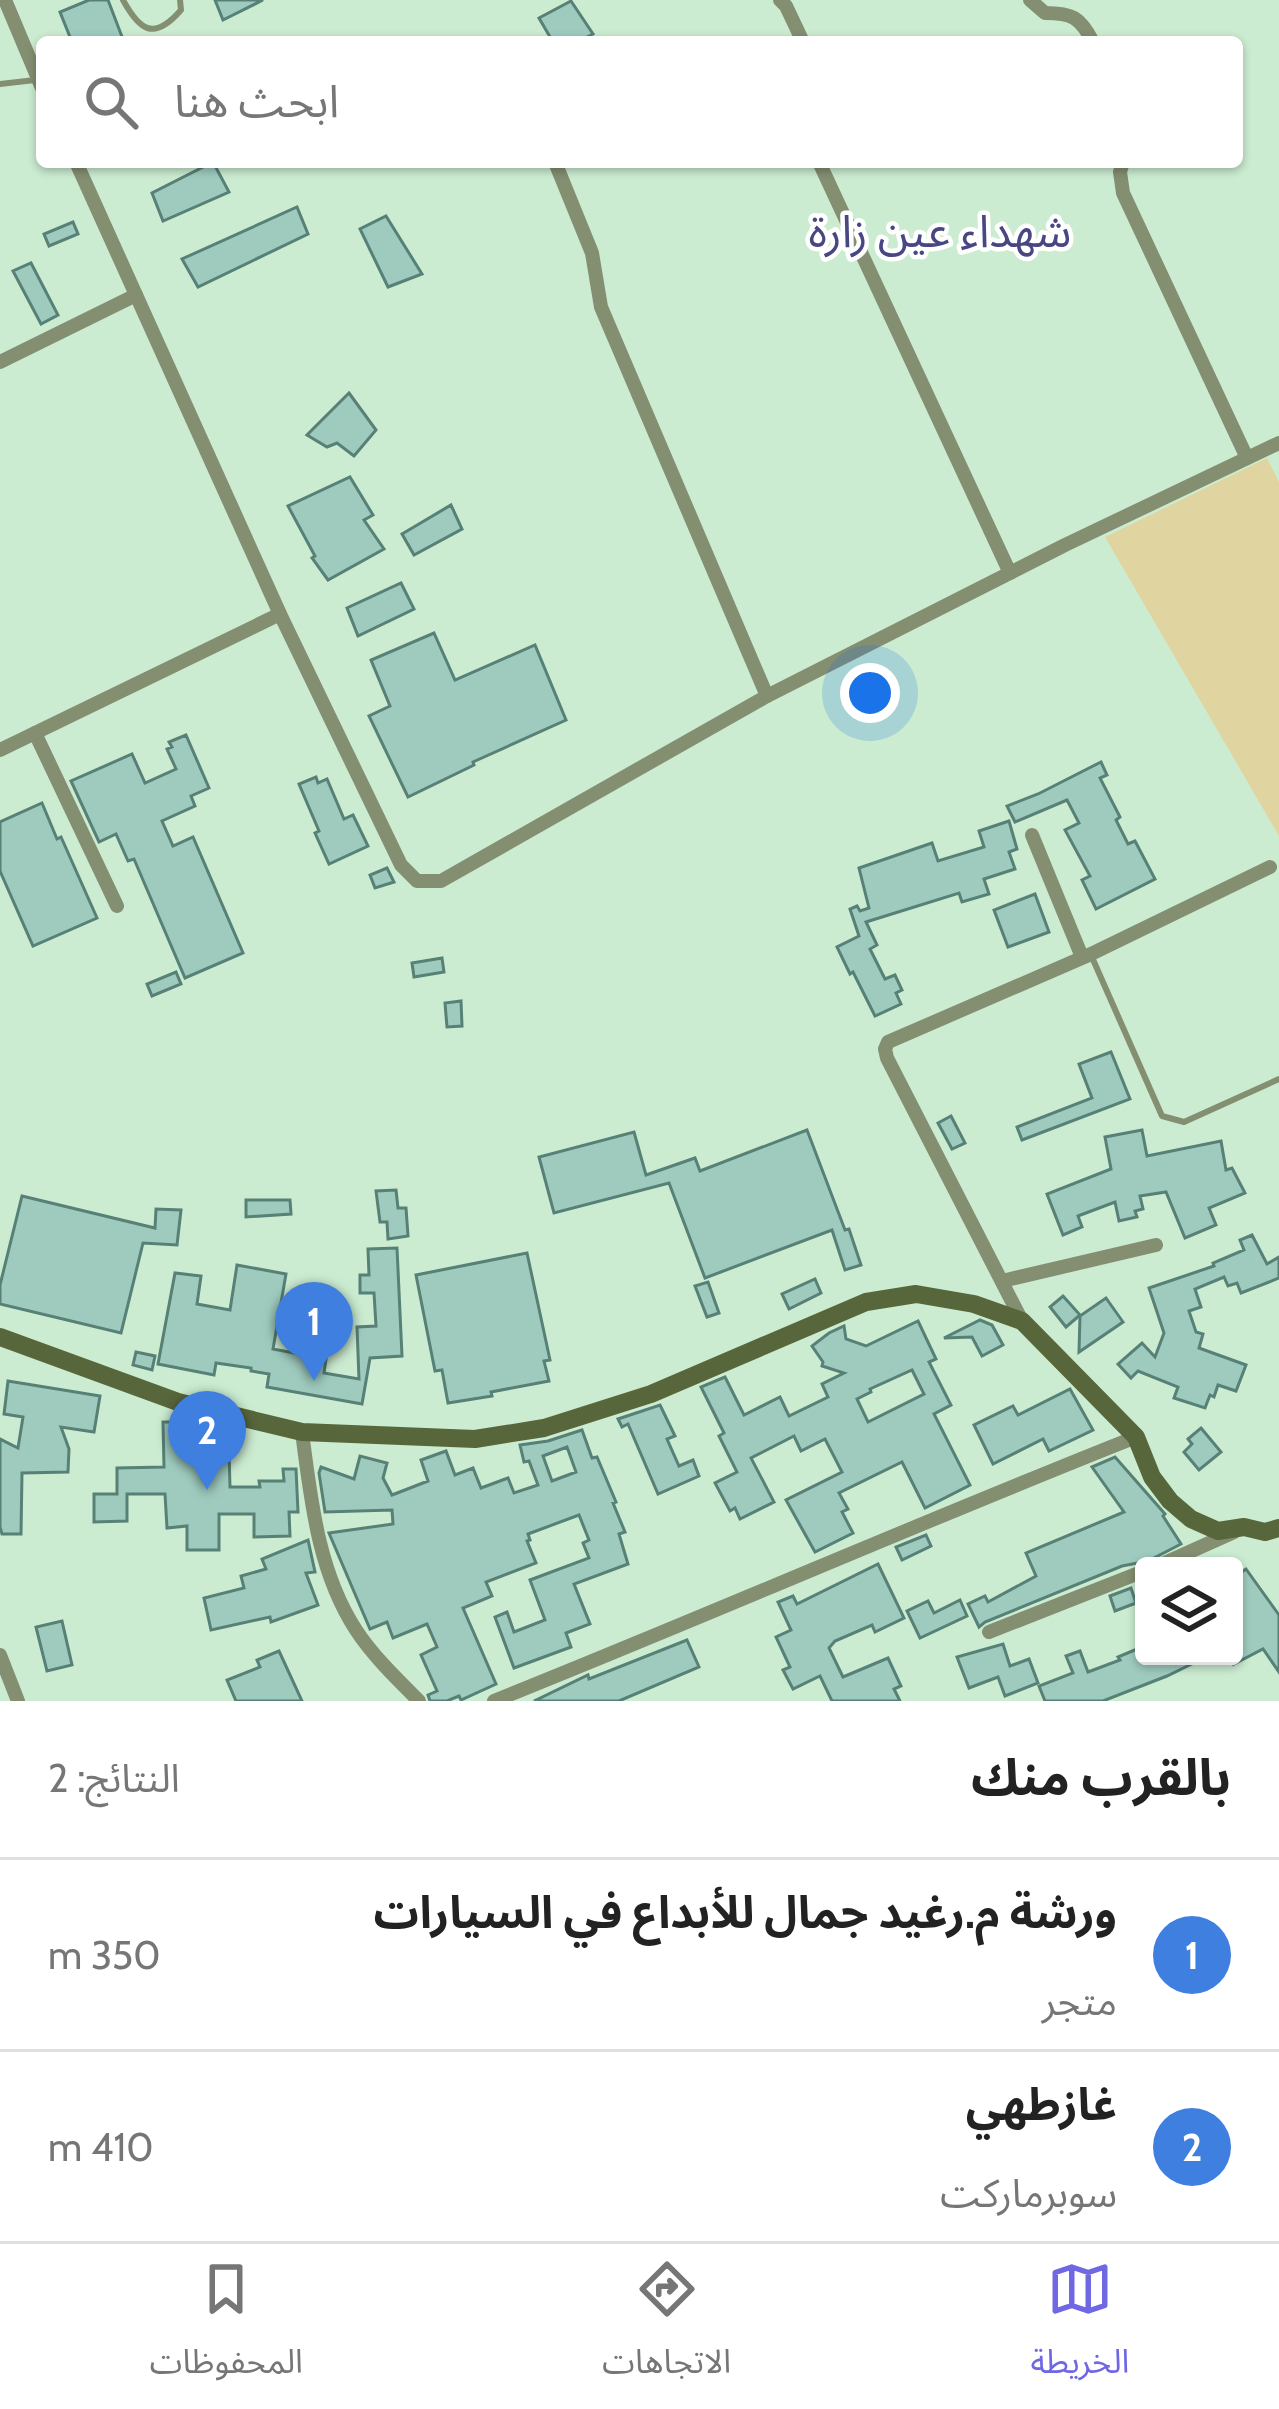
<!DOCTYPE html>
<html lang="ar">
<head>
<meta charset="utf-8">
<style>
  :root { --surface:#fff; --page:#f6f6f6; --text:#222; --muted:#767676; --line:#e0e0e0; --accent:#7068e3 }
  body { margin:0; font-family:Cabin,"Noto Sans Arabic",sans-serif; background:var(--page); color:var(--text); direction:rtl }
  .controls { position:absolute; right:36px; bottom:36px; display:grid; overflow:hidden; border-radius:12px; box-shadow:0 3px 9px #0004 }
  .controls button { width:108px; height:108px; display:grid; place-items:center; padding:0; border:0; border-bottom:3px solid var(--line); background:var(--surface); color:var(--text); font:60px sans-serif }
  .you { position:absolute; left:870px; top:693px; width:42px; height:42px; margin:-30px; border:9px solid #fff; border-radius:50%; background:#1a73e8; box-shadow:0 0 0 18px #1a73e833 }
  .badge { display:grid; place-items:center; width:78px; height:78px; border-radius:50%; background:var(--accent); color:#fff; font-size:39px; font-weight:700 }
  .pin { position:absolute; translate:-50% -99px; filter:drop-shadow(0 3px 6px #0008) }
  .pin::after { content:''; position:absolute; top:63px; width:42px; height:36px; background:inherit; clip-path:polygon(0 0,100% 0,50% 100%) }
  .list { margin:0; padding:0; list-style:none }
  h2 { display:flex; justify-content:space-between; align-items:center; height:156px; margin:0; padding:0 48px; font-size:51px }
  h2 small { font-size:39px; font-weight:400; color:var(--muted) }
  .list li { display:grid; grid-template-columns:78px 1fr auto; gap:36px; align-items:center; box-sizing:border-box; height:192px; padding:0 48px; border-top:3px solid var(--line) }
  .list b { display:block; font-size:45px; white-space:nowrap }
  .list p { margin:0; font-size:39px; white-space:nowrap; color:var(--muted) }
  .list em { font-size:39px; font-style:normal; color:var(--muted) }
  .icon { flex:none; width:66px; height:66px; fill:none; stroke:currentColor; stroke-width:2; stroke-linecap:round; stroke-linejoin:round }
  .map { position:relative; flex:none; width:1279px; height:1701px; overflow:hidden; direction:ltr }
  .search { position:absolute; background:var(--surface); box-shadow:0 3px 9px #0004; left:36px; right:36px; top:36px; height:132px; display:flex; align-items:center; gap:30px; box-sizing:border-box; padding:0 42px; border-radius:12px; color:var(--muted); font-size:45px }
  .sheet { height:540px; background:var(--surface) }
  nav { display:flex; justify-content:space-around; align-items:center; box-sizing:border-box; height:168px; border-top:3px solid var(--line); background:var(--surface); font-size:33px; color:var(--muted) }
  nav a { display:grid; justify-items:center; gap:6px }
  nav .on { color:var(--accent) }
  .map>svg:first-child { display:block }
  .green { fill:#e0d4a0 }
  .building { fill:#9fcbbf; stroke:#578176; stroke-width:3; fill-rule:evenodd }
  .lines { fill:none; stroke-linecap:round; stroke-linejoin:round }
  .lane { stroke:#848e71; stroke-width:6 }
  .street { stroke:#848e71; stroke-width:14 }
  .secondary { stroke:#58663b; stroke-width:18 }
  .labels { text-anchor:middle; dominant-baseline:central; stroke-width:9; stroke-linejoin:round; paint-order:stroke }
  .quarter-label { font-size:45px; fill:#484784; stroke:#fff }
</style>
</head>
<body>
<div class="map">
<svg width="1279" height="1701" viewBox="0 0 1279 1701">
  <rect width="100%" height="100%" fill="#cbecd1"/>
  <path class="green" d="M1267,458L1279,482V836L1105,537Z"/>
  <g class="building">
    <path d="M89,0H108L124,42H72L60,12Z"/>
    <path d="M215,0H263L223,20Z"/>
    <path d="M571,1L593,34L577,42H553L539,18Z"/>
    <path d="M213,162L229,192L163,221L152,193Z"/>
    <path d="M297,207L308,234L198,287L182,259Z"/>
    <path d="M386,216L422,274L388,287L360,229Z"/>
    <path d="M73,222L78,234L49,246L44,234Z"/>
    <path d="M31,263L58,315L41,324L13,271Z"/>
    <path d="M349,393L376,430L354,456L337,443L327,447L307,435Z"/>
    <path d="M350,477L373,515L364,520L384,549L328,580L312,558L315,556L288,506Z"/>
    <path d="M451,505L462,529L414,555L402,534Z"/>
    <path d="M401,583L414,609L358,636L347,608Z"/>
    <path d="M434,633L455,680L535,645L566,720L473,762L474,765L408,797L369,716L390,706L371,660Z"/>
    <path d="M186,735L209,788L191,796L195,806L162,821L173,846L193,837L243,953L185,978L134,859L128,861L116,834L99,842L71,781L132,754L145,783L176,769L167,749L172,747L169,742Z"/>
    <path d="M1101,762L1107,775L1100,778L1120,817L1116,820L1128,844L1135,841L1155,879L1096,909L1082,880L1090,876L1065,830L1079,823L1067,800L1015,822L1007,806L1038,794Z"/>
    <path d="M316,777L318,783L327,779L344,819L353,815L368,846L329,864L315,833L319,831L299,784Z"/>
    <path d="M42,803L57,839L61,837L97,918L33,946L0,871V822Z"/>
    <path d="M1009,821L1017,849L1009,852L1015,869L984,879L989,894L962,902L959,893L866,922L877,945L870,949L885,979L895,975L902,990L896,993L901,1004L875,1016L853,972L850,974L837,947L859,936L850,909L857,906L860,911L869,908L859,868L932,843L938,861L984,847L979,831Z"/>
    <path d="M387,868L394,882L375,888L370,875Z"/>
    <path d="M1035,894L1049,932L1008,947L994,910Z"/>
    <path d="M442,958L444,972L414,977L412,963Z"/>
    <path d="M176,972L181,984L152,996L147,984Z"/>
    <path d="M461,1001L462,1026L447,1027L445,1003Z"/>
    <path d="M1111,1052L1130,1099L1022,1140L1017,1127L1092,1098L1079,1064Z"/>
    <path d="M951,1116L965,1143L952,1149L938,1123Z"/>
    <path d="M807,1130L845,1230L849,1229L861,1265L845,1270L832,1230L705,1278L669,1183L554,1213L539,1157L634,1132L646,1175L695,1158L700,1171Z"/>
    <path d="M1142,1130L1147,1156L1221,1141L1226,1170L1232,1168L1245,1193L1209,1208L1216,1225L1185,1238L1166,1192L1140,1196L1143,1209L1135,1211L1137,1217L1119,1221L1115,1202L1078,1216L1082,1227L1063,1235L1047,1194L1111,1169L1105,1137Z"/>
    <path d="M396,1190L398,1208H406L408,1236L388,1239L387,1222H380L376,1191Z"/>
    <path d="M22,1196L155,1228L156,1209L181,1210L177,1245L143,1243L121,1333L0,1304V1285Z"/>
    <path d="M246,1200H290L291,1214L246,1217Z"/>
    <path d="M1252,1235L1267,1264L1279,1257V1278L1241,1293L1237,1283L1228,1286L1224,1277L1195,1289L1201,1307L1189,1311L1196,1332L1203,1334L1199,1348L1246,1365L1236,1391L1218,1385L1214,1397L1210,1395L1205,1408L1174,1398L1178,1387L1138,1371L1131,1378L1118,1364L1142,1343L1155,1357L1164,1333L1149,1288L1214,1266L1213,1263L1244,1250L1240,1240Z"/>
    <path d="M397,1248L402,1356L370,1358L362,1404L267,1387L269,1374L251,1371V1368L216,1363L214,1375L158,1364L175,1273L201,1276L197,1304L230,1310L237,1265L286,1274L273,1349L326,1359L324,1373L359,1379L357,1327L376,1326L374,1293H360V1275H369L368,1249Z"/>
    <path d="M527,1253L550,1360L544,1361L549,1381L491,1392L492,1396L448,1403L442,1370L435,1371L416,1275Z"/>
    <path d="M815,1279L821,1293L789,1309L782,1294Z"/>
    <path d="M708,1282L719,1313L707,1317L695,1286Z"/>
    <path d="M1063,1296L1080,1315L1066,1327L1050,1307Z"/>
    <path d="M1106,1298L1123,1322L1079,1352L1080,1316Z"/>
    <path d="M980,1320L992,1325L1003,1345L982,1356L972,1337L944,1338Z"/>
    <path d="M918,1321L936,1359L929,1362L951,1405L934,1414L970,1485L925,1508L902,1462L839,1493L848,1509L842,1512L853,1533L815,1552L786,1500L842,1472L825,1439L801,1451L794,1436L751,1458L774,1502L740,1519L735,1508L730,1511L715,1483L737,1472L719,1436L724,1433L701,1387L725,1377L744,1415L780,1397L789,1416L828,1397L822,1384L844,1373L822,1366L823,1362L812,1346L829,1333L844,1326L846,1339L866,1346ZM912,1370L924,1394L868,1422L857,1399L871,1392L870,1389Z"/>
    <path d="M136,1352L155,1356L152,1370L133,1365Z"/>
    <path d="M8,1381L100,1396L94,1432L61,1427L69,1449L68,1472L22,1473L21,1534H2L0,1527V1439L18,1448L23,1417L4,1414Z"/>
    <path d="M1070,1389L1093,1430L1049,1451L1043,1439L993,1464L974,1425L1013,1406L1018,1415Z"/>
    <path d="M660,1405L675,1436L667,1439L679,1466L693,1460L699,1476L658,1494L628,1424L622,1427L618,1419Z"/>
    <path d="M163,1422H182V1443L219,1442L220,1453H229L230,1487H260L259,1481H284L283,1469H296L298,1512H289L290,1536L254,1537V1514H219V1550H187V1526L167,1528L165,1494H127V1521L94,1522V1494H117V1468L164,1467Z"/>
    <path d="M1201,1428L1221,1452L1199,1470L1184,1452L1192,1444L1188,1439Z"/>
    <path d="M582,1430L592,1458L597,1457L616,1502L613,1503L625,1532L619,1534L628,1564L574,1584L590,1624L566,1633L571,1647L514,1668L495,1617L507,1612L514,1632L545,1620L530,1580L589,1558L583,1543L589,1540L579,1515L528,1534L530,1540L527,1541L536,1563L486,1582L492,1596L463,1608L496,1684L461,1700L459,1696L447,1701H430L428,1695L437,1691L421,1655L437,1647L427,1624L393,1638L387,1622L370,1629L329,1533L393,1524L392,1510L325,1512L319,1473L321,1467L354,1479L360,1456L387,1463L383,1478L392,1495L428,1481L421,1460L446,1451L455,1475L473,1468L481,1488L508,1478L514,1493L538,1485L529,1461L524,1462L520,1445L548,1441ZM567,1447L576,1472L552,1481L543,1456Z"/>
    <path d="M1115,1457L1165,1514L1163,1516L1181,1544L1148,1561L1122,1566L985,1622L979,1627L968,1604L985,1596L988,1602L1036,1576L1026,1553L1124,1512L1092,1467Z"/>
    <path d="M926,1535L931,1546L902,1560L896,1547Z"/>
    <path d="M308,1540L315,1572L306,1573L318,1605L271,1622L270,1617L211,1630L204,1598L244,1588L241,1576L266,1569L262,1559Z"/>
    <path d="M878,1564L904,1618L875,1632L872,1625L835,1641L829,1648L843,1677L888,1658L901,1686L894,1689L900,1701H832L820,1676L793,1689L783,1670L790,1667L776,1637L791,1630L778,1602L793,1596L797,1604Z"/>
    <path d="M1246,1569L1279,1615V1672L1263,1649L1234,1664V1577Z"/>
    <path d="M1131,1588L1136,1603L1115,1611L1110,1596Z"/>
    <path d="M960,1600L967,1616L920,1638L907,1611L928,1601L934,1613Z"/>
    <path d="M62,1621L72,1665L47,1671L36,1627Z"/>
    <path d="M687,1640L699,1667L619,1701H534L588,1675L589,1679Z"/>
    <path d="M1003,1644L1010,1666L1029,1659L1038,1683L1005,1696L998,1677L969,1688L957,1657Z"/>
    <path d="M1144,1646V1656H1208L1167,1676L1103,1701H1045L1039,1686L1073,1673L1066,1656L1080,1651L1088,1672L1120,1660L1118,1657Z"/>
    <path d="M279,1651L302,1701H236L227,1680L260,1667L257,1660Z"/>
  </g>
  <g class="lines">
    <g class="lane">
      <path d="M123,0C140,31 154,41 181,10L180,0"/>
      <path d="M0,84L35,80"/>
      <path d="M1091,955L1162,1116L1184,1122L1279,1079"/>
    </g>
    <g class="street">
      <path d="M5,0L42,88"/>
      <path d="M780,0L786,6L803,42"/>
      <path d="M1030,0L1045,13C1072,13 1080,17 1093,42"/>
      <path d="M76,162L280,614L401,865L417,881H441L767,696L1065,545L1279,443"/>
      <path d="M555,162L592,253L601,307L767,696"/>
      <path d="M819,162L1010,573"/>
      <path d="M1123,162L1120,172L1123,193L1247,458"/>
      <path d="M0,362L136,295"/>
      <path d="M35,733L117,906"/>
      <path d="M0,750L280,614"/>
      <path d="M1032,835L1082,957"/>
      <path d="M1002,1281L1156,1245"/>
      <path d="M1022,1321L887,1058L885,1049L888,1042L1091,954L1270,867"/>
      <path d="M302,1432C311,1500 318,1572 356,1630C373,1656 397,1679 419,1701"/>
      <path d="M1158,1566L1234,1532"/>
      <path d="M989,1632L1144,1571"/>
      <path d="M0,1655L18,1701"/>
      <path d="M494,1701C709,1615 921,1522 1136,1437"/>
    </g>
    <path class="secondary" d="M0,1337L178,1402L302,1432L475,1439L544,1428L651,1394L866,1302L916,1294L974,1304L1022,1321L1136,1437L1152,1477L1170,1501L1191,1519L1218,1531L1244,1527L1265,1532L1279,1528"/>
  </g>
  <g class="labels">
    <g class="quarter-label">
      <text x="940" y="231">شهداء عين زارة</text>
    </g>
  </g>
</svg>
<div class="controls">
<button><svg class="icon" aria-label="layers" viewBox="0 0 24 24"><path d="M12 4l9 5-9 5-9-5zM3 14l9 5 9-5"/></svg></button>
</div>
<div class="you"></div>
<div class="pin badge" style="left:314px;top:1381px;background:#3f7fe0">1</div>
<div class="pin badge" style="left:207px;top:1490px;background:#3f7fe0">2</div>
<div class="search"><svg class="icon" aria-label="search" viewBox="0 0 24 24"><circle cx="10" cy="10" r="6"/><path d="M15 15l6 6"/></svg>ابحث هنا</div>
</div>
<section class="sheet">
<h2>بالقرب منك<small>النتائج: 2</small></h2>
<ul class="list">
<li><span class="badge" style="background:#3f7fe0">1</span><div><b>ورشة م.رغيد جمال للأبداع في السيارات</b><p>متجر</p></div><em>350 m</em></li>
<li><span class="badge" style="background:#3f7fe0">2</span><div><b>غازطهي</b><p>سوبرماركت</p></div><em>410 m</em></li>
</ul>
</section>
<nav>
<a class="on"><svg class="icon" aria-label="map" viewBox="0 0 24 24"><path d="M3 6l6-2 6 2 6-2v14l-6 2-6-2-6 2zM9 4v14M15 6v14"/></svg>الخريطة</a>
<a><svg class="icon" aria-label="directions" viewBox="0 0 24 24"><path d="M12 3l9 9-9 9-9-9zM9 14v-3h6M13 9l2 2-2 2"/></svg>الاتجاهات</a>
<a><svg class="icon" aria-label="saved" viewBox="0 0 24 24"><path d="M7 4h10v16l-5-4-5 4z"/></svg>المحفوظات</a>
</nav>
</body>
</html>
